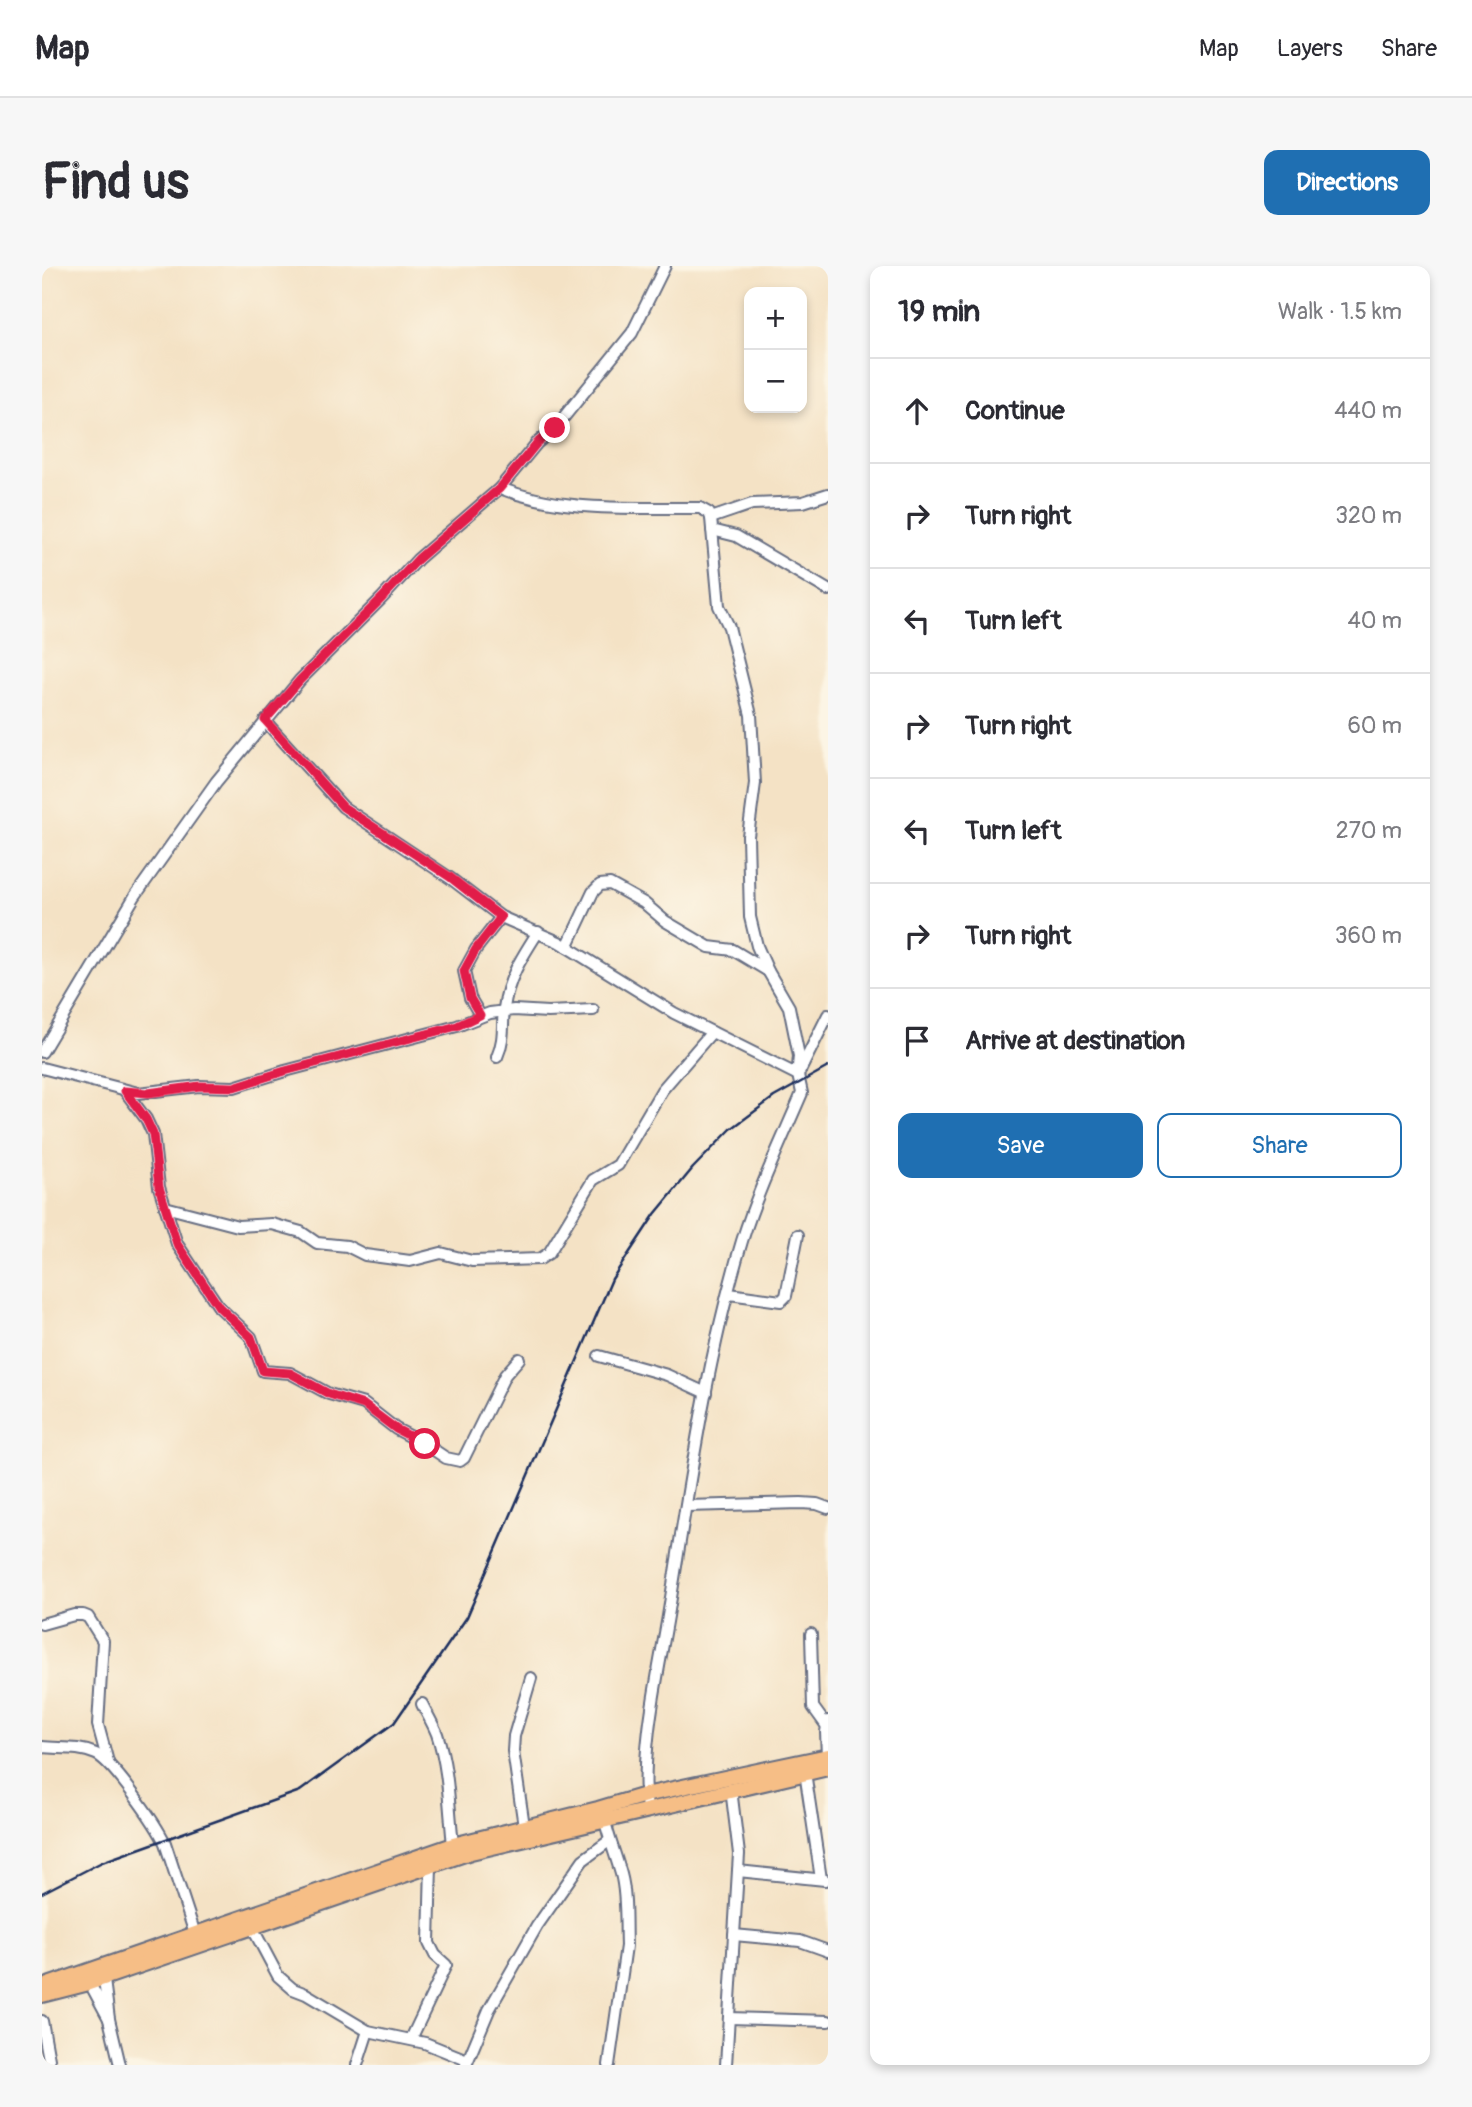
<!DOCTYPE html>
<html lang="en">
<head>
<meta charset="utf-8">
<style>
  :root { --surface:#fff; --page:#f7f7f7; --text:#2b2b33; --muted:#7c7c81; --line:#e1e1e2; --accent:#1f6fb2 }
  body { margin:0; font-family:Pangolin,sans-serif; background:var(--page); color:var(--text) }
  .controls { position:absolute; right:21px; top:21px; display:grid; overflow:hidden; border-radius:14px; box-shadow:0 4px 10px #0003 }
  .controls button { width:63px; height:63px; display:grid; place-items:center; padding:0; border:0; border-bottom:2px solid var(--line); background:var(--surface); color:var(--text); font:35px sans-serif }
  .stop { position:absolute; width:21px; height:21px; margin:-16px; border:5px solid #e11d48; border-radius:50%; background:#fff }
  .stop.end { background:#e11d48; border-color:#fff; box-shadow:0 2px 7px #0008 }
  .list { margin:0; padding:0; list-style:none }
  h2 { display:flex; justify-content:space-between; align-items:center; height:91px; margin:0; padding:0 28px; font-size:30px }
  h2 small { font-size:23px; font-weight:400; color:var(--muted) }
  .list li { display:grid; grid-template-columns:46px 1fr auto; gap:21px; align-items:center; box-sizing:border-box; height:105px; padding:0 28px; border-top:2px solid var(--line) }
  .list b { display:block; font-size:26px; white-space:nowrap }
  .list em { font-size:23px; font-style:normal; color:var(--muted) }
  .actions { display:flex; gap:14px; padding:21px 28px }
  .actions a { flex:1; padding:16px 0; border:2px solid var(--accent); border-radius:14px; text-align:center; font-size:24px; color:var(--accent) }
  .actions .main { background:var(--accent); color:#fff }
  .icon { flex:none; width:38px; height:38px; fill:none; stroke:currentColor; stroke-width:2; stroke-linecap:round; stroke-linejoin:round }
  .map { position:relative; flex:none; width:786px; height:1799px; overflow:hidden; border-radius:14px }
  header { display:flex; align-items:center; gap:42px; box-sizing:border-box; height:98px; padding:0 35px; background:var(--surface); border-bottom:2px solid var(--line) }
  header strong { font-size:33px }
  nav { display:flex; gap:38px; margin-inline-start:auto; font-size:24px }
  .intro { display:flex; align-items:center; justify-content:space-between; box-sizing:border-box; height:168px; padding:0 42px }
  h1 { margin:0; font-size:49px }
  .button { padding:18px 32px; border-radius:14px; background:var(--accent); color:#fff; font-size:24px; font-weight:700 }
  main { display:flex; gap:42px; padding:0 42px }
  aside { flex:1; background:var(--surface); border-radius:14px; box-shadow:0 4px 10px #0003 }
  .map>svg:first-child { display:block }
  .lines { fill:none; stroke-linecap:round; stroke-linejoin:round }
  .minor-casing { stroke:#676e82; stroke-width:14 }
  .major-casing { stroke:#676e82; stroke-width:18 }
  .minor { stroke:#fff; stroke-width:10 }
  .major { stroke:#f6be86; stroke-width:14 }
  .rail { stroke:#1b2f5e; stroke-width:2.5 }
  .route { stroke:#e11d48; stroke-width:9 }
</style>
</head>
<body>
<header>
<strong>Map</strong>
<nav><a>Map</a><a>Layers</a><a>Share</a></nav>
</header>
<div class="intro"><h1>Find us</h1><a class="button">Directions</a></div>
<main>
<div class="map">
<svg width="786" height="1799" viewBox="0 0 786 1799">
  <rect width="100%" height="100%" fill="#fcf5e5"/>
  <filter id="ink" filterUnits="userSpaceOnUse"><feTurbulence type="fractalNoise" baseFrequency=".0143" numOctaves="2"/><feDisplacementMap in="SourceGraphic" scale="14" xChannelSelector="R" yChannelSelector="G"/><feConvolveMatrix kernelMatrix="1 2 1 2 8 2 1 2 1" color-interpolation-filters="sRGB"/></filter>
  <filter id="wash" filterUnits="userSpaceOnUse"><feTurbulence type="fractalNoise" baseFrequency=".00686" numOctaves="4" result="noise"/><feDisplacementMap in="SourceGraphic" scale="28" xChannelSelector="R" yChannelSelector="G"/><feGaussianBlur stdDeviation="1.57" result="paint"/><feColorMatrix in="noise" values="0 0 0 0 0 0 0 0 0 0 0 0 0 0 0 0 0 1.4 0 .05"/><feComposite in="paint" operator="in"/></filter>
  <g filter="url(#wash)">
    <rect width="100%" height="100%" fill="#f4e2c5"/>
  </g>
  <g filter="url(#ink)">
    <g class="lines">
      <defs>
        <g id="minor">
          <path d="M458,222C521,247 591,241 658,242L667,247L669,252L677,340L687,361L709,449L713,517L706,570L708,651L715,680L726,705L747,741L757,790L756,801"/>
          <path d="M669,252L710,238L761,236L786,228"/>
          <path d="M670,264L694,270L786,324"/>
          <path d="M223,455L301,541L408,612L459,651L517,676L632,747L756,809"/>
          <path d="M525,681L551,626L558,619L568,618L602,637L623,655L667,681L691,684L726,705"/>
          <path d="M438,749L428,732L422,705L434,683L459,651"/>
          <path d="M0,786L93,630L174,516L258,414L340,332L376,293L458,222L495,177L513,162L590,67L623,0"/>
          <path d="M455,791C463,773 460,759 462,742C466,712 480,691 496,666"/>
          <path d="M0,802L96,827L157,820L192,821L243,805L415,760L448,747L472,744L506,746L551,744"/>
          <path d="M83,825L104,853L111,868L117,921L135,978L177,1041L209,1071L221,1105L248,1107L287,1128L322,1138L354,1163L383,1178L404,1192L418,1195L422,1192L463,1109L477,1093"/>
          <path d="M123,941L196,960L230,958L259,966L275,977L305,980L323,989L368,995L399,987L430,995L498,993L507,987L551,914L576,899L620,824L670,766"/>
          <path d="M687,1028L739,1035L744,1030L756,969"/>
          <path d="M557,1090L625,1109L664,1127"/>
          <path d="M644,1240L759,1237L775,1238L786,1242"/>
          <path d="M0,1358L32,1349H41L46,1351L61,1375L56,1459L66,1496"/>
          <path d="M769,1368L771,1441L784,1459"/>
          <path d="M380,1438C385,1448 391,1458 395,1468C407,1503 407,1543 411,1579"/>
          <path d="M0,1481C18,1483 36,1480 54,1488C71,1496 114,1558 123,1577L153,1668"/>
          <path d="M785,1490L784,1466L786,1455"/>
          <path d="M763,1506L779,1613"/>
          <path d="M605,1545C598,1482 617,1406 627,1344C647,1221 664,1095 700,975C716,924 739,876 760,827L756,809L786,749"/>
          <path d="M563,1555C567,1573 574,1590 579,1608C585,1630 583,1657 584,1680L567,1799"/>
          <path d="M482,1560L471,1485L472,1470L489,1412"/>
          <path d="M696,1605L783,1614"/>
          <path d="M210,1661L236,1710L251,1723L264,1728L326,1765L383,1777L425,1794"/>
          <path d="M692,1669L758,1675L786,1685"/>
          <path d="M61,1706L67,1753L78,1799"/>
          <path d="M45,1712L67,1753"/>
          <path d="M687,1752L786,1755"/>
          <path d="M0,1755L8,1799"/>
          <path d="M369,1773L404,1699L393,1689L387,1677L389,1598"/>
          <path d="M315,1799L326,1765"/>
          <path d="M424,1799L447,1744L495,1660L541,1594L567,1575"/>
          <path d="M684,1799L697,1588L689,1523"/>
        </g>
        <g id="major">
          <path d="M0,1721L411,1579L556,1543L603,1529L786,1490"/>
          <path d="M0,1729L47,1717L429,1586L786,1502"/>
        </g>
      </defs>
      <use href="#minor" class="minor-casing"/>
      <use href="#major" class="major-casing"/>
      <use href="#minor" class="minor"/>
      <use href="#major" class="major"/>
      <path class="rail" d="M0,1627L60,1596L258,1525L352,1457L425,1351L570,1013L613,948L651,902L689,863L732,831L786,801"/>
    </g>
  </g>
  <g class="lines" filter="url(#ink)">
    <path class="route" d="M383,1178L354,1163L322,1139L287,1128L248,1107L221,1105L209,1071L177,1041L135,978L117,921L111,868L104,853L83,825L106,827L158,820L192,821L243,805L415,760L438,749L428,732L422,705L434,683L459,651L408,611L301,541L223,454L258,414L340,332L376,293L458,222L495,177L513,162"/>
  </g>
</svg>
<div class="controls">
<button>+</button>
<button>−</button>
</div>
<div class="stop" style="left:383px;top:1178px"></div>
<div class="stop end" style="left:513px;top:162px"></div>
</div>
<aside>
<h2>19 min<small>Walk · 1.5 km</small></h2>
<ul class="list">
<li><svg class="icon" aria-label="ahead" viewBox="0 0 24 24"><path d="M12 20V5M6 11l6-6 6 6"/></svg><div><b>Continue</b></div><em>440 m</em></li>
<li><svg class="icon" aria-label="right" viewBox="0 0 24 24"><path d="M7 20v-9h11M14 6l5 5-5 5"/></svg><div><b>Turn right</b></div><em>320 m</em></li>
<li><svg class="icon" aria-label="left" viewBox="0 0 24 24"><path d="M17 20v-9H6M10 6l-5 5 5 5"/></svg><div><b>Turn left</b></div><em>40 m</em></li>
<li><svg class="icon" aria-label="right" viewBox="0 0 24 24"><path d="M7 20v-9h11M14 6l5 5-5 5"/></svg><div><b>Turn right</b></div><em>60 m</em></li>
<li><svg class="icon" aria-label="left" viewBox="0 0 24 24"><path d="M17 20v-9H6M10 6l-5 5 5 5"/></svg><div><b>Turn left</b></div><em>270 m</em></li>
<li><svg class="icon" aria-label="right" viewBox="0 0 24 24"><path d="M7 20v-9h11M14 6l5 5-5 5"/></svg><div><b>Turn right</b></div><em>360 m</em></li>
<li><svg class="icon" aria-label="arrive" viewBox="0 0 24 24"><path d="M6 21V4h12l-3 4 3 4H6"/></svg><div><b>Arrive at destination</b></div></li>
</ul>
<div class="actions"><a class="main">Save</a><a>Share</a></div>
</aside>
</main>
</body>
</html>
